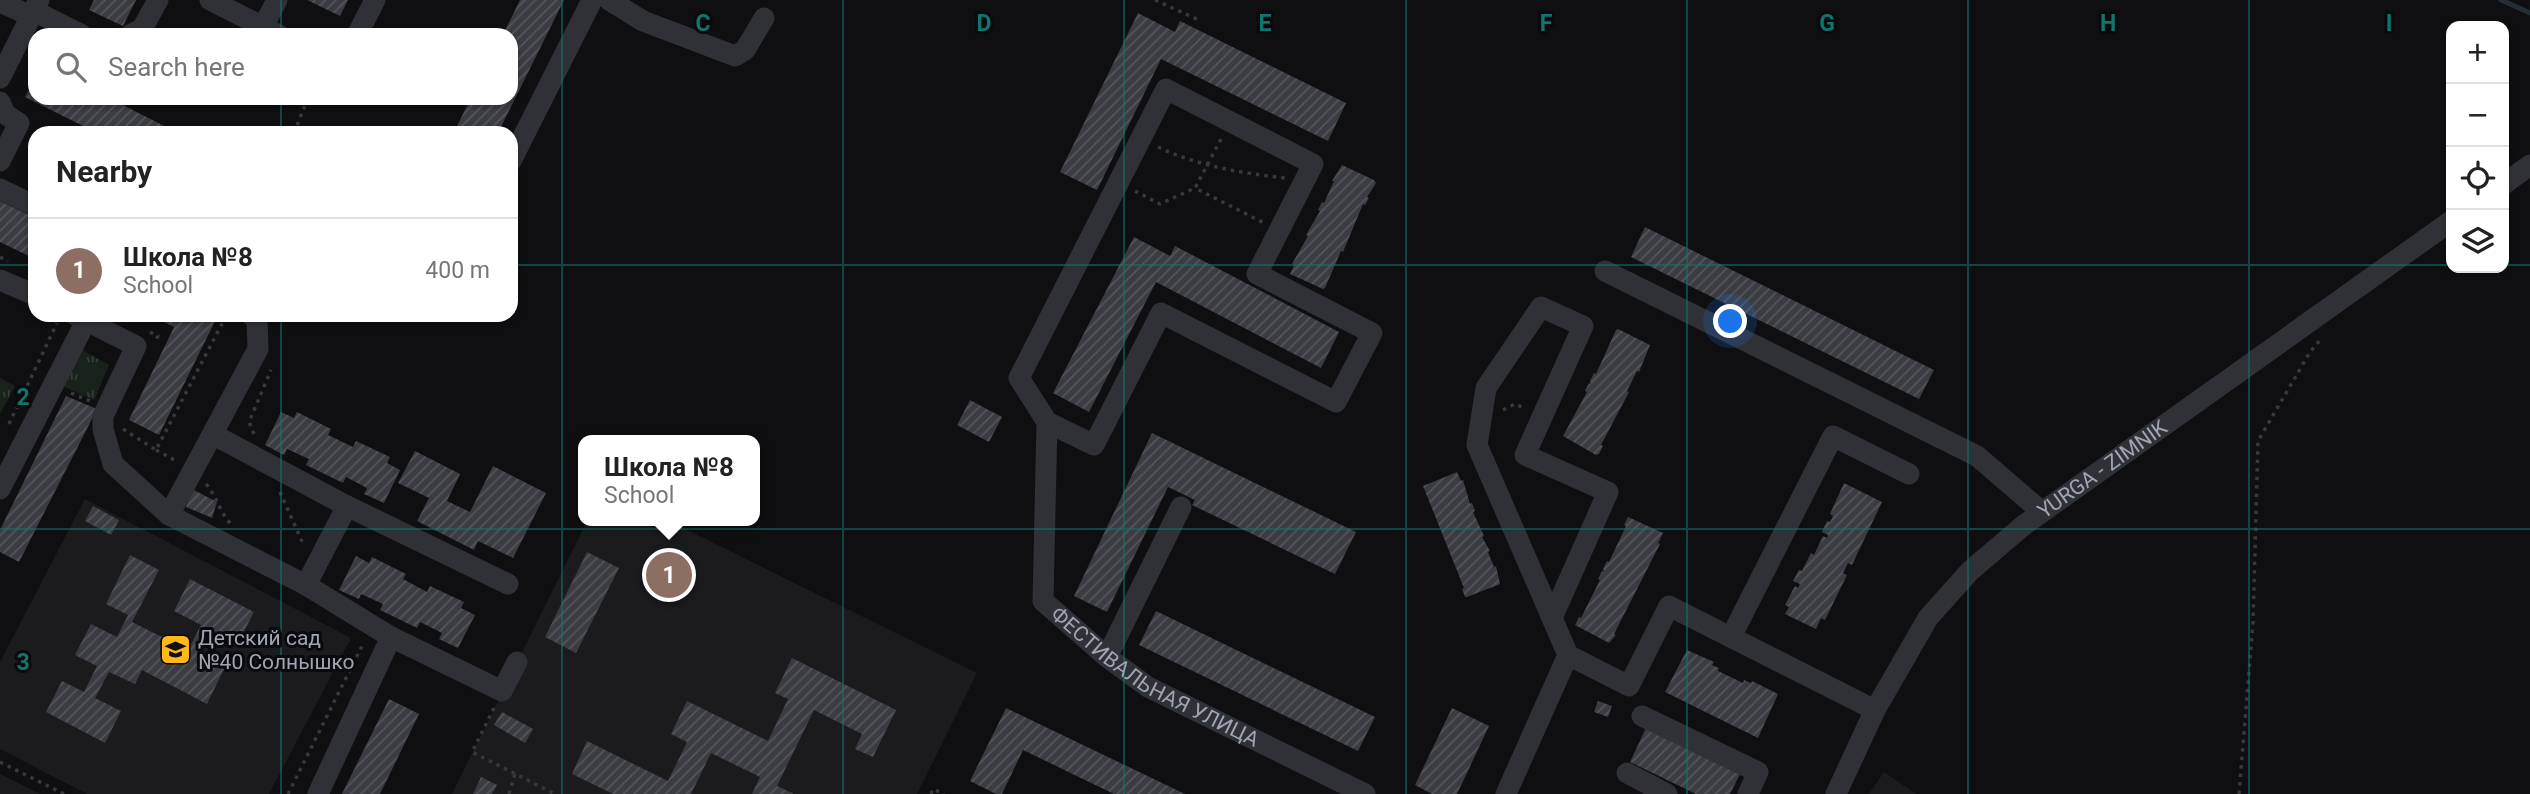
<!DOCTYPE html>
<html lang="en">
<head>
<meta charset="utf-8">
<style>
  :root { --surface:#fff; --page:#f6f6f6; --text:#222; --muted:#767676; --line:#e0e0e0; --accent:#7c3aed }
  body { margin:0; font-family:Roboto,sans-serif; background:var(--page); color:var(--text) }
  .controls { position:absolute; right:21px; top:21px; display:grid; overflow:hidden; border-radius:14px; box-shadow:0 2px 5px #0004 }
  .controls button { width:63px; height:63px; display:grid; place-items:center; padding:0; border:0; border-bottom:2px solid var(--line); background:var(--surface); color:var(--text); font:35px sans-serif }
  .you { position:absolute; left:1731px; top:322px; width:24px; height:24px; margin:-18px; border:5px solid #fff; border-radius:50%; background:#1a73e8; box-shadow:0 0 0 10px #1a73e833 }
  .badge { display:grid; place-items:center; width:46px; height:46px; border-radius:50%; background:var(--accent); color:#fff; font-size:23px; font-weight:700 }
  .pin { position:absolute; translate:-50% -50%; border:4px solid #fff; box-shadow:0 2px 7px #0006 }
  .popup { position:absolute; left:578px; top:435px; width:182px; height:91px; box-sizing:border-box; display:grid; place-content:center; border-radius:14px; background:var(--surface); filter:drop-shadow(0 2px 5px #0005); font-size:23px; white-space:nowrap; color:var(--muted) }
  .popup b { font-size:26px; color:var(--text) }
  .popup::after { content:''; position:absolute; left:50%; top:100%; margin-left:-14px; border:14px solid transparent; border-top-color:var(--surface) }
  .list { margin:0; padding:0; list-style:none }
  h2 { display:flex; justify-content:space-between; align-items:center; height:91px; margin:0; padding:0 28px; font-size:30px }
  h2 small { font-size:23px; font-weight:400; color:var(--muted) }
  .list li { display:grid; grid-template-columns:46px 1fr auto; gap:21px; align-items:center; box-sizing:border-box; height:105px; padding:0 28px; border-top:2px solid var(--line) }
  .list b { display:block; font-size:26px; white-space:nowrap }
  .list p { margin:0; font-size:23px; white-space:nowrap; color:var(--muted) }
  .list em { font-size:23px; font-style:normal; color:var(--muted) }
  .icon { flex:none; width:38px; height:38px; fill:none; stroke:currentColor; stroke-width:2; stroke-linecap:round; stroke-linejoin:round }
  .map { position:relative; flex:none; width:2530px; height:794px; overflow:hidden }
  .search { position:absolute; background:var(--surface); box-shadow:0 2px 5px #0004; left:28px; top:28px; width:490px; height:77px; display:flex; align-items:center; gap:18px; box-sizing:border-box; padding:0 24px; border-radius:21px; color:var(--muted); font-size:26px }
  .panel { position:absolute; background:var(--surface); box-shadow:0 2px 5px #0004; left:28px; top:126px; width:490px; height:196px; border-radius:21px }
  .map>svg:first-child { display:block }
  .built { fill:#1b1b1e }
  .grass { fill:url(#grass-tufts) }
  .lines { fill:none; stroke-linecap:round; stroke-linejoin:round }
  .stream { stroke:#252e35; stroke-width:5 }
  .building { fill:url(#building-hatch) }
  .path { stroke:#36383d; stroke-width:3.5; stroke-dasharray:3.5 5; stroke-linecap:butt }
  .minor { stroke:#303136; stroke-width:21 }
  .grid { fill:none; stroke:#0f766e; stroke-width:2; stroke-opacity:0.55 }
  .labels { text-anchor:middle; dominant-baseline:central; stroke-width:6; stroke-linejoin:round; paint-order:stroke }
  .street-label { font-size:21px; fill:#9fa5b3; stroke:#0a0a0c }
  .poi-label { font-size:21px; fill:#9fa5b3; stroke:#0a0a0c; text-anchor:start }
  .grid-label { font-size:23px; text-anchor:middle; font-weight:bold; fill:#0f766e; stroke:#0a0a0c; stroke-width:6; stroke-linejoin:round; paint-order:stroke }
</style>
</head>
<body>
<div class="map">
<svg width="2530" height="794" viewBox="0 0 2530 794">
  <defs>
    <pattern id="grass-tufts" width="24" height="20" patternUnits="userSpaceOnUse" patternTransform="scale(1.75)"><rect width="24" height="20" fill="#19211b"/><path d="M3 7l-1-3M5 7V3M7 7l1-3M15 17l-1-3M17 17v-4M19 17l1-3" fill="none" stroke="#373e3a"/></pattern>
    <pattern id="building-hatch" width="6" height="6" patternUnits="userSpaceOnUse" patternTransform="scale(1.75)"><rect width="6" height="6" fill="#3b3c41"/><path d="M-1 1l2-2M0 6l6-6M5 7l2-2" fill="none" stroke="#54555a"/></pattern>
  </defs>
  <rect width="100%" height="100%" fill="#0f0f11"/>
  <g class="built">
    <path d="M85,499L351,638L269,794H87L0,749V662Z"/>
    <path d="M587,521H669L977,673L917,794H452Z"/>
    <path d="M1884,772L1916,794H1869Z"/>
    <path d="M0,774L40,794H0Z"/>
  </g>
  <g class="grass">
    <path d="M77,347L109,365L94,400L60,385Z"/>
    <path d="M0,378L15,386L0,414Z"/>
  </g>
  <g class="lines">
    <path class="stream" d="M2501,0L2530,13"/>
  </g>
  <g class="building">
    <path d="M94,0H136L123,26L89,10Z"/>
    <path d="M307,0H348L340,16Z"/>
    <path d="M520,0H564L498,133H437L457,126L471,98H511V35H503Z"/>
    <path d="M1138,13L1175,32L1180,21L1346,103L1328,141L1161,59L1097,190L1060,172Z"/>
    <path d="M35,78V98H109L178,133H97L25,97Z"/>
    <path d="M1342,165L1374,180L1376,183L1367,197L1369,198L1365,205L1363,204L1343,252L1341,251L1325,288L1323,289L1290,274L1294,265L1292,264L1308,236L1306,235L1320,211L1318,210L1322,202L1324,203L1334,181H1332Z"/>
    <path d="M0,201L35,218V259L0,242Z"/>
    <path d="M1645,227L1934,370L1919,399L1631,257Z"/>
    <path d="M1134,237L1170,256L1175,246L1339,332L1321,368L1156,282L1089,412L1053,393Z"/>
    <path d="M150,315H218L159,435L129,420L174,327Z"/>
    <path d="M1618,329L1650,345L1639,372L1637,371L1627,391L1629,392L1601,445L1603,446L1599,454L1596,455L1563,436L1587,392L1585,391L1589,383L1591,384L1590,381L1594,373L1596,374L1616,330Z"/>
    <path d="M66,396L97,409L19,562L0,552V530Z"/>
    <path d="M970,400L1002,417L989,442L957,425Z"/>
    <path d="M281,412L294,418L297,412L331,429L328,435L353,447L356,441L390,457L387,463L400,470L384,503L364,494L367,488L346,477L343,483L306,465L309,459L287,449L284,455L265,445Z"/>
    <path d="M1152,433L1356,532L1335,574L1192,505L1195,500L1168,487L1107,612L1074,596Z"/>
    <path d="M415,451L460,474L447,501L470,512L493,466L546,493L513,558L478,541L474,550L417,521L429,498L398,483Z"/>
    <path d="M1457,472L1461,481L1463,480L1470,504L1472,503L1475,511L1473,512L1484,536L1482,537L1490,551L1488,552L1494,567L1496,566L1500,584L1467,597H1465L1462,589L1464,588L1423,486Z"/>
    <path d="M1844,483L1882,502L1852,565L1848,563L1843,573L1847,575L1825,620L1821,618L1816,629L1785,614L1789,607L1785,605L1795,586L1798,588L1800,584L1793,581L1799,570L1802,571L1811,553L1814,555L1823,536L1827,538L1828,535L1822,532L1827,521L1830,522L1833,516L1830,514Z"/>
    <path d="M192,489L217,502L212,518L186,507Z"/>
    <path d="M93,506L119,520L111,535L85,521Z"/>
    <path d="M1628,517L1663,533L1658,543L1660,544L1614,634L1616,635L1609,643L1575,625L1579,617L1581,618L1600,580L1598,579L1602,571L1604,572L1603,569L1607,561L1609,562L1626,526L1624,525Z"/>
    <path d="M587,552L619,568L576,653L545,637Z"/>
    <path d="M130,555L159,570L132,622L188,650L201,625L174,611L190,579L254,612L238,643L212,630L198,656L224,669L207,704L142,670L135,684L109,672L95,698L121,711L105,743L46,712L62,681L84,692L97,666L75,655L91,624L117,637L128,615L106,604Z"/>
    <path d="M356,556L369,563L372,557L406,574L403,579L427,592L430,586L464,602L461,608L475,615L458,648L439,639L442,633L420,622L417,628L380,610L383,604L361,594L359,599L339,590Z"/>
    <path d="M1156,611L1375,717L1358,751L1139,645Z"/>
    <path d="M1687,650L1714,662L1712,665L1719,668L1718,671L1743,683L1744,680L1751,683L1752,681L1778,694L1758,738L1665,692Z"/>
    <path d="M792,658L896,710L873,757L855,749L862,734L814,710L777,786L794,794H752L760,777L711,753L691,794H613L572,774L587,741L668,781L687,742L671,734L687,701L768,741L788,699L775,693Z"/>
    <path d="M389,699L419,714L380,794H342Z"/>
    <path d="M1598,701L1612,706L1608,717L1594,712Z"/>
    <path d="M1006,708L1185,794H1114L1023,750L1002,794H996L970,781Z"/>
    <path d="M1452,708L1489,726L1457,794H1432L1415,785Z"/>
    <path d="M502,712L533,729L525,743L494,725Z"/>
    <path d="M1646,728L1740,774L1730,794H1696L1630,762Z"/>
    <path d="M481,777L497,785L492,794H473Z"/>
  </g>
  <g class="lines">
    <g class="path">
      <path d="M1155,0L1199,20"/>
      <path d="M294,133L308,98"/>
      <path d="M1221,139L1195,188L1264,223"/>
      <path d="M1158,147C1198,166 1241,173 1285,178"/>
      <path d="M1135,191L1160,204L1195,188"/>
      <path d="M0,257L8,261"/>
      <path d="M150,332L158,336L154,343"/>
      <path d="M71,393L90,401"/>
      <path d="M1503,410L1515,404L1524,408"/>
      <path d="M9,424L57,323"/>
      <path d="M123,429L156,450L225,318L232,319"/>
      <path d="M254,434L249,422L271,370"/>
      <path d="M156,450L178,462"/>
      <path d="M206,484C217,497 220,513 231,524"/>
      <path d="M280,492L304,546"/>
      <path d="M494,708L472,752L555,794"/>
      <path d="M0,762L64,794"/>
      <path d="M288,794L364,642"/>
      <path d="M509,794L515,774"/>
      <path d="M931,794L933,789L944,794"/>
      <path d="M2239,794L2253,623L2258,441L2310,352L2321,339"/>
    </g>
    <g class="minor">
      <path d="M210,0L279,35"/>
      <path d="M609,0L643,21L735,56L745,50L764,18"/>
      <path d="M0,2L31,16"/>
      <path d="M34,11L82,35"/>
      <path d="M263,27L277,0"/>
      <path d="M130,35L142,29L158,0"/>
      <path d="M357,35L375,0"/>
      <path d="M0,78L39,0"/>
      <path d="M0,102L5,114L19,123L0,161"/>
      <path d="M511,161L592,0"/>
      <path d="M2504,184L2530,165"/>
      <path d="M0,189L35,206"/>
      <path d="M1605,271L1977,456L2042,512"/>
      <path d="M0,280L35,295"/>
      <path d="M75,315L136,346L103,416V429L113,464L169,515"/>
      <path d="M251,315L257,320L258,349L169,515L306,585L391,637L318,794"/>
      <path id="s1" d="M1047,422L1094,445L1161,313L1336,402L1372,333L1257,274L1313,164L1166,89L1019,378L1047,422L1043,601L1107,657L1148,687L1365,794"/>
      <path d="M214,435L347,506"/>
      <path d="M0,489L86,321"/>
      <path d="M306,585L347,506L508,584"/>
      <path d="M391,637L502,691L517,662"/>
      <path d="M1731,637L1833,436L1909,474"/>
      <path d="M1568,655L1629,686L1669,606L1875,710"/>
      <path d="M1107,657L1181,507"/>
      <path d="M1642,716L1758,772L1748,794"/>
      <path d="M1627,773L1667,794"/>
      <path d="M1506,794L1568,655L1477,445L1486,388L1541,307L1583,326L1525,455L1608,492L1552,618"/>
      <path id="s2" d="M1836,794L1875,710L1928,618L1970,571L2024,525L2451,221"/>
    </g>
  </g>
  <path class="grid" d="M281,0V35M562,0V794M843,0V794M1124,0V794M1406,0V794M1687,0V794M1968,0V794M2249,0V794M281,98V133M0,265H35M511,265H2451M2504,265H2530M281,315V794M0,529H2530"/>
  <defs>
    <symbol id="school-square" viewBox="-11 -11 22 22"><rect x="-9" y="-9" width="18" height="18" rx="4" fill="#ffb719" stroke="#0a0a0c"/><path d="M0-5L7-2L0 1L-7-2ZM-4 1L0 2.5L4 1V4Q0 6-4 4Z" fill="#111"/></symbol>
  </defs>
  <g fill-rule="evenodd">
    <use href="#school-square" x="158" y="632" width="35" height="35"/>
  </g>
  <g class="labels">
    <g class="street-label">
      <text stroke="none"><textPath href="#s2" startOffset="429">YURGA - ZIMNIK</textPath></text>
      <text stroke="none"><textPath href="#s1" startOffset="1584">ФЕСТИВАЛЬНАЯ УЛИЦА</textPath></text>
    </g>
    <g class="poi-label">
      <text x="198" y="638">Детский сад<tspan x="198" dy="24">№40 Солнышко</tspan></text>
    </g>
  </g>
  <g class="grid-label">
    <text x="703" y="31">C</text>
    <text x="984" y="31">D</text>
    <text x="1265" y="31">E</text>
    <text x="1546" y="31">F</text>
    <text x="1827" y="31">G</text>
    <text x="2108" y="31">H</text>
    <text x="2389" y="31">I</text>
    <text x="23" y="405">2</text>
    <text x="23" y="670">3</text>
  </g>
</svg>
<div class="controls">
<button>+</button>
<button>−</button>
<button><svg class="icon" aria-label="locate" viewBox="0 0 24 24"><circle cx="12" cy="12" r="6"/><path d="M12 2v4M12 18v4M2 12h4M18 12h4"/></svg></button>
<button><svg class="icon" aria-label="layers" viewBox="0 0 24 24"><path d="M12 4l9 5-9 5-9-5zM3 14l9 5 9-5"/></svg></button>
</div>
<div class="you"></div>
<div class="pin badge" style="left:669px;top:575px;background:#8d6e63">1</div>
<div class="popup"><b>Школа №8</b>School</div>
<div class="search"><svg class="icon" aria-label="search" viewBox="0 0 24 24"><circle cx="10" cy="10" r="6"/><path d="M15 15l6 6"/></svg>Search here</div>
<section class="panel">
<h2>Nearby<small></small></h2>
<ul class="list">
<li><span class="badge" style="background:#8d6e63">1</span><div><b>Школа №8</b><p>School</p></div><em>400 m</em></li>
</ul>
</section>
</div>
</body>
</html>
